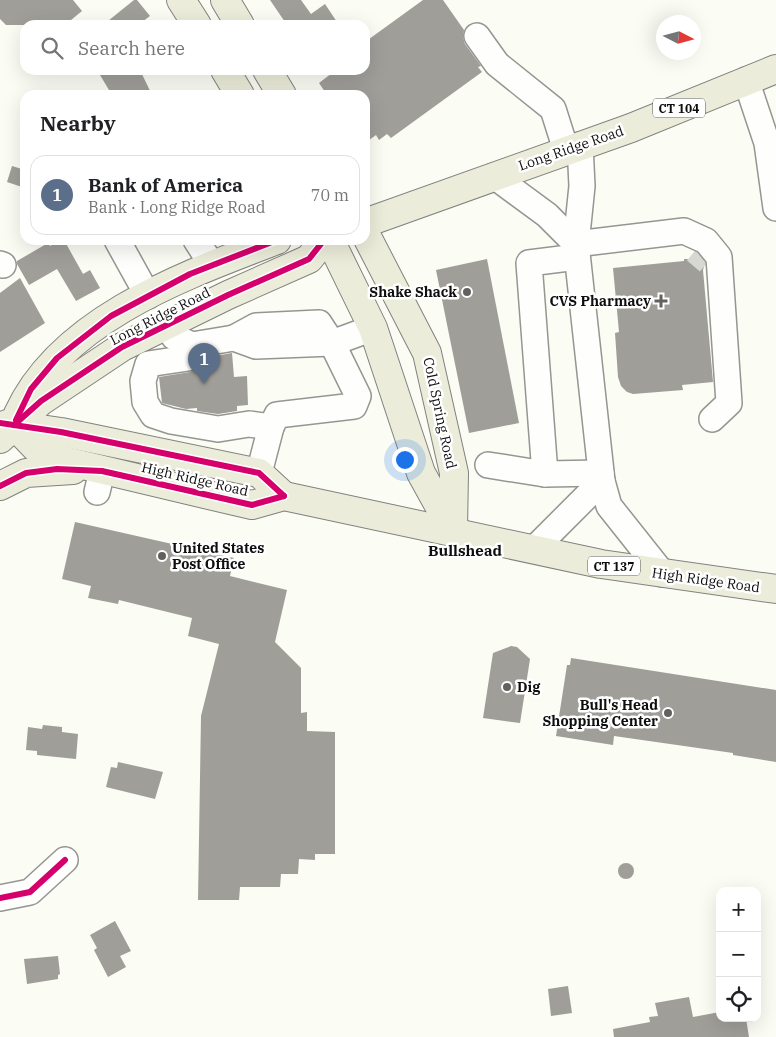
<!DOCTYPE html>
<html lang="en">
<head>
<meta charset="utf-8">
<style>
  :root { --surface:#fff; --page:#f2f2f2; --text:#202124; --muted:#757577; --line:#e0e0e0; --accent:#b45309 }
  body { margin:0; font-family:"IBM Plex Serif",serif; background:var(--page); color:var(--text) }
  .controls { position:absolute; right:15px; bottom:15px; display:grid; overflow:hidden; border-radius:10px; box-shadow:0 5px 20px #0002 }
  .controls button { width:45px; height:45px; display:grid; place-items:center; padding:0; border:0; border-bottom:1px solid var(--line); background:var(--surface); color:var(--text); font:25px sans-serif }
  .compass { position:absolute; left:656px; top:15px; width:45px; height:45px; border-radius:50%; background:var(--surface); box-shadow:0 5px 20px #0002; rotate:96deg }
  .you { position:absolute; left:404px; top:459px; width:18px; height:18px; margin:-12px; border:4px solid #fff; border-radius:50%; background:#1a73e8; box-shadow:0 0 0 8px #1a73e833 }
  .badge { display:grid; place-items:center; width:32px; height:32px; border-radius:50%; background:var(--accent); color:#fff; font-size:16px; font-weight:700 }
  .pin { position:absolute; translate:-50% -41px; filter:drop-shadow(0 1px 2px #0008) }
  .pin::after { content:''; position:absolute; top:26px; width:18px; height:15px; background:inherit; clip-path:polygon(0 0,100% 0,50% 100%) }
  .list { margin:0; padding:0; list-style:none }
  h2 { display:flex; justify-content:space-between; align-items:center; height:65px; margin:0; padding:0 20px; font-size:21px }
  h2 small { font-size:16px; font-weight:400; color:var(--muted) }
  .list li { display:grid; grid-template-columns:32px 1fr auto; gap:15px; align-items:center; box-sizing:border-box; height:80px; margin:0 10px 10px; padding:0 10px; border:1px solid var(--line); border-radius:15px }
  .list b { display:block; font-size:19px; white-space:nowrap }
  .list p { margin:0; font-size:16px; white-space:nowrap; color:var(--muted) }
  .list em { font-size:16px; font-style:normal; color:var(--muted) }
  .icon { flex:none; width:28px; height:28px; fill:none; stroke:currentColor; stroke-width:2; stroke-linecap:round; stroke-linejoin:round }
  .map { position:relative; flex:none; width:776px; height:1037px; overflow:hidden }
  .search { position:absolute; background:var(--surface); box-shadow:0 5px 20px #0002; left:20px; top:20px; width:350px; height:55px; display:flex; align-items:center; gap:12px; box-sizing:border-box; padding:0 18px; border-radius:15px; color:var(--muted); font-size:19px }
  .panel { position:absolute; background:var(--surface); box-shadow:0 5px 20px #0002; left:20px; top:90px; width:350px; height:155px; border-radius:15px }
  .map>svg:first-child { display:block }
  .building { fill:#9f9e99 }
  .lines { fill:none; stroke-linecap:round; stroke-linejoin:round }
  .minor-tunnel { stroke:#d7d8d2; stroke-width:25; stroke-dasharray:25 12; stroke-linecap:butt }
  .minor-casing { stroke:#959592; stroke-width:28 }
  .major-casing { stroke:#82827f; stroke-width:30 }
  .minor { stroke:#fefffd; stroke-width:25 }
  .major { stroke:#ececda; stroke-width:28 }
  .cycleway-casing { stroke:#fff; stroke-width:9 }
  .cycleway { stroke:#d6006c; stroke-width:6 }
  .poi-dot { fill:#61615e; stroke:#fff; stroke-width:2 }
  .labels { text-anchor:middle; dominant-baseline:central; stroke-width:5; stroke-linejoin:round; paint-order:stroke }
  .shield { fill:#fff; stroke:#565656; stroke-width:1 }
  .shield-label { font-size:12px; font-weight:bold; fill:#0e0e0e }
  .street-label { font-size:14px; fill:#0e0e0e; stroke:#fff }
  .poi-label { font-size:14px; font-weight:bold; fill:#0e0e0e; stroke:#fff; text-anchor:end }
  .neighbourhood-label { font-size:15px; font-weight:bold; fill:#0e0e0e; stroke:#fff }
</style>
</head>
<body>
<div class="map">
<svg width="776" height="1037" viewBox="0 0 776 1037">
  <rect width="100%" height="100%" fill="#fbfcf4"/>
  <g class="building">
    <path d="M0,0H73L82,11L65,25H6L0,19Z"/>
    <path d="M134,0H137L150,16L138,25H103Z"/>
    <path d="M270,0H301L311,14L325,4L339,25H287Z"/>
    <path d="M423,0H443L464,30L463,37L465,44L481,66L478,67L482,72L391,138L387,134L379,140L376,135L365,143V95H327L319,83L336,70H365V42Z"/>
    <path d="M97,70H140L152,95H112Z"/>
    <path d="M12,166L25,170V188L7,182Z"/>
    <path d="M60,240H64L83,274L90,270L100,288L76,301L57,269L29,285L17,264V261L48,243L50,246Z"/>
    <path d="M695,252L705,263L703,270L713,382L682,385L683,390L633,394L627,392L621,386L618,377L615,333L619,332L613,268L684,261V259H689Z"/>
    <path d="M487,259L519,423L469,433L436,270Z"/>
    <path d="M20,278L45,323L0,352V293Z"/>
    <path d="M232,353L234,377L247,376L248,405L237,406V411L218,414L197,411V408L186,409L162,403L159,377L190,372L199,367L210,366L209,357Z"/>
    <path d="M75,522L234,558L230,576L287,590L275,642L301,668V713L307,712V731L335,732V854H315V860L299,859L298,874H281L280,887H240L239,900H198L201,716L219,644L188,636L192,618L119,600L118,604L88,598L91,586L62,579Z"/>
    <path d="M511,646L517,647L530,659L520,723L483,718L493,653Z"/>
    <path d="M571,658L776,690V762L733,755V753L614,736L613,745L556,736L567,665H570Z"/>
    <path d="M43,725L62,727V732L78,734L76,759L37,755V751L26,750L28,727L42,729Z"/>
    <path d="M118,762L163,772L155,799L106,787L111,767L117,768Z"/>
    <circle cx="626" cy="871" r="8"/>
    <path d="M115,921L131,951L120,956L126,967L108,977L94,950L97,948L90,935Z"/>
    <path d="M58,956L60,974L58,975V979L27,984L24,959Z"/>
    <path d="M568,986L572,1013L551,1016L548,989Z"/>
    <path d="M689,997L693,1017L720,1012V1018H746L749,1037H614L613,1029L650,1022L649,1017L658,1016L655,1003Z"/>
  </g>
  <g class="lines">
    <path class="minor-tunnel" d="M695,251L708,262"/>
    <defs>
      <g id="minor">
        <path d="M477,36L497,64L553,109L566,150"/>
        <path d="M746,80L767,143L776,208"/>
        <path d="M580,145L582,186L576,244L602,481L609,506L663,574"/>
        <path d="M494,176L547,215L576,244"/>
        <path d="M117,240L148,296"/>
        <path d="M196,240L212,265"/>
        <path d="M576,244L684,231L706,241L719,257L729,403L712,419"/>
        <path d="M577,257L529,263L545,474L601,473"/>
        <path d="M0,264L3,265"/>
        <path d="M168,326L174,337L192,345L234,338L256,346L332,343L373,328"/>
        <path d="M234,338L256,326L319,323L332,343L358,396L354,406L277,415L271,427L259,473"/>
        <path d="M201,344L188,358L148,364L143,381L145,402L153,415L171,421L218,429L249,424L271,427"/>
        <path d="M488,465L545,474"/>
        <path d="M97,492L102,471"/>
        <path d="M533,550L602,481"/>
        <path d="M0,898L30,892L65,860"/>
      </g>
      <g id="major">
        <path d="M181,0L197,25"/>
        <path d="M225,0L240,25"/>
        <path d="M225,70L240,95"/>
        <path d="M267,70L282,95"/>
        <path d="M365,223L631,128L776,69"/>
        <path d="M365,233L427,353L454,473L453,530"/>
        <path d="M330,240L373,328L421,473L453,531"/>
        <path d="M18,414C61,319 186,275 277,240"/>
        <path d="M7,424L61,432L259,473L284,496"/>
        <path d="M14,425L41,453L53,458L234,501L252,505L284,496L601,564L776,589"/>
        <path d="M0,439L41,401L122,347L228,295L309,259L324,240"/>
        <path d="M0,486L26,473L73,470"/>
      </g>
    </defs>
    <use href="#minor" class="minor-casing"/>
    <use href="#major" class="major-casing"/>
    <use href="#minor" class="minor"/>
    <use href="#major" class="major"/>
    <defs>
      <g id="cycleway">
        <path d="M16,420L31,389L57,358L111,316L190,274L277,240"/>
        <path d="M0,423L61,432L259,473L284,496"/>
        <path d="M14,425L41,401L122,347L228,295L309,259L324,240"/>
        <path d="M0,486L26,473L57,469L102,471L252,505L284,496"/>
        <path d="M0,898L30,892L65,860"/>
      </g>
    </defs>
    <use href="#cycleway" class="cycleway-casing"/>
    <use href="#cycleway" class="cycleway"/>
  </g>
  <g class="poi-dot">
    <circle cx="467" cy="292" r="5"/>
    <path d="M658.5 293.5h5v5h5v5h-5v5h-5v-5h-5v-5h5z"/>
    <circle cx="162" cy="556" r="5"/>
    <circle cx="507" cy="687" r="5"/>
    <circle cx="668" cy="713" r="5"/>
  </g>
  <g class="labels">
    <g class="shield">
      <rect x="653" y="98.5" width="52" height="19" rx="4"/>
      <rect x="588" y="556.5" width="52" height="19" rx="4"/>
    </g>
    <g class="shield-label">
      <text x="679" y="108">CT 104</text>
      <text x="614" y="566">CT 137</text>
    </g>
    <g class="street-label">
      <text transform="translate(571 148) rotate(-19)">Long Ridge Road</text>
      <text transform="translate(160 316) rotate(-27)">Long Ridge Road</text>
      <text transform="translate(440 413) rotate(78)">Cold Spring Road</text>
      <text transform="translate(195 479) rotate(13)">High Ridge Road</text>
      <text transform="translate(706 580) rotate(8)">High Ridge Road</text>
    </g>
    <g class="poi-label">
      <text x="457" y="292">Shake Shack</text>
      <text x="651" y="301">CVS Pharmacy</text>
      <text x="172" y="548" text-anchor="start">United States<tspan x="172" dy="16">Post Office</tspan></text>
      <text x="517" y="687" text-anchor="start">Dig</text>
      <text x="658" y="705">Bull's Head<tspan x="658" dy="16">Shopping Center</tspan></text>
    </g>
    <g class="neighbourhood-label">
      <text x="465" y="550">Bullshead</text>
    </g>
  </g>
</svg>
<div class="controls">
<button>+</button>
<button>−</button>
<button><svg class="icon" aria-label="locate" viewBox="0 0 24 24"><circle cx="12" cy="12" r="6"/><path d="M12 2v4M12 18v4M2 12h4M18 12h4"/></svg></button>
</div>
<svg class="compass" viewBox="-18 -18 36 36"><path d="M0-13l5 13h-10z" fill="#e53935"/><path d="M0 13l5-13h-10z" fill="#757577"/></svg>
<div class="you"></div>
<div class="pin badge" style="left:204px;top:384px;background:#5c6f8a">1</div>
<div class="search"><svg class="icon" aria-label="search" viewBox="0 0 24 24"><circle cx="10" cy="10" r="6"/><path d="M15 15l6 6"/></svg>Search here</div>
<section class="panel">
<h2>Nearby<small></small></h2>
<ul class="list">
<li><span class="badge" style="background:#5c6f8a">1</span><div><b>Bank of America</b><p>Bank · Long Ridge Road</p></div><em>70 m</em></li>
</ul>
</section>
</div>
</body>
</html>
